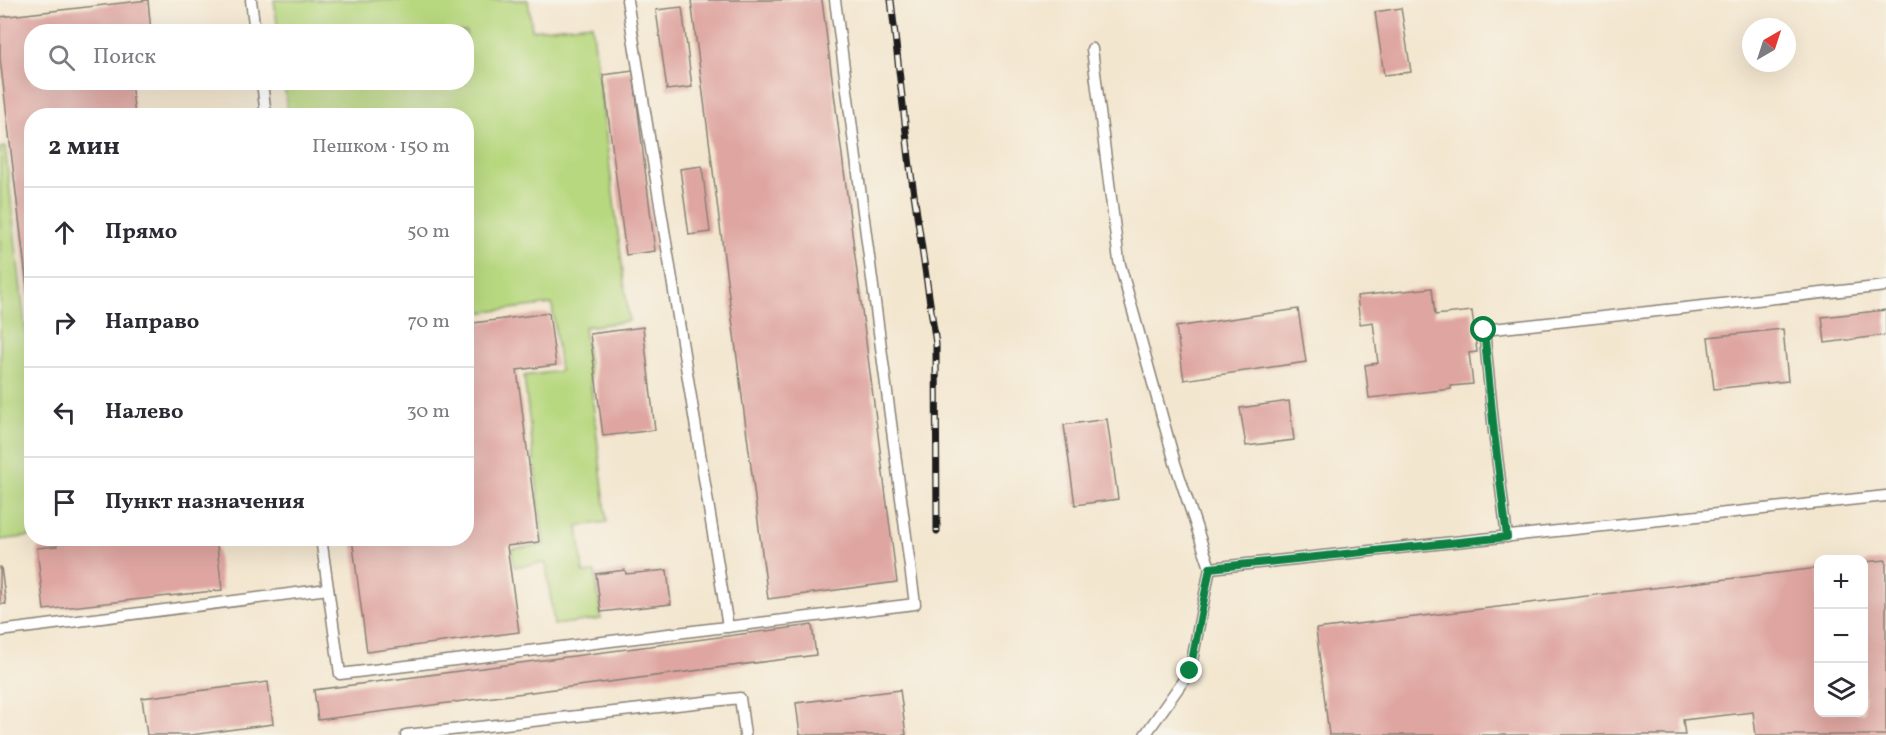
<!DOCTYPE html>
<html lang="ru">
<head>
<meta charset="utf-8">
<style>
  :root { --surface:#fff; --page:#f2f2f3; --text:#2b2b33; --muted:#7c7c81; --line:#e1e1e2 }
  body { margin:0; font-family:Vollkorn,serif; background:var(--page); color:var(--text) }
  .controls { position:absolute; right:18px; bottom:18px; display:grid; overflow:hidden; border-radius:12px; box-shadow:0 6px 24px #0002 }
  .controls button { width:54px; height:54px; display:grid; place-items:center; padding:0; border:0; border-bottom:2px solid var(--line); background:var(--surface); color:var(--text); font:30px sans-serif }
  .compass { position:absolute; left:1742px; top:18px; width:54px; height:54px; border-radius:50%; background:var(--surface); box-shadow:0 6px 24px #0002; rotate:39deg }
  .stop { position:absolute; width:18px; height:18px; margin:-14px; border:4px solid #0b8043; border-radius:50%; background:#fff }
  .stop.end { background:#0b8043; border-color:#fff; box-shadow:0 2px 6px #0008 }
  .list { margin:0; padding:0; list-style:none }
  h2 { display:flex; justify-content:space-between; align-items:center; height:78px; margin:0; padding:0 24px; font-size:26px }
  h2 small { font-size:20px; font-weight:400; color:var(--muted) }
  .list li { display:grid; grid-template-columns:39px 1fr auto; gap:18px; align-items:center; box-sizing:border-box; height:90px; padding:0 24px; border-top:2px solid var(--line) }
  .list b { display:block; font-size:22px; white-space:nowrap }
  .list em { font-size:20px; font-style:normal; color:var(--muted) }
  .icon { flex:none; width:33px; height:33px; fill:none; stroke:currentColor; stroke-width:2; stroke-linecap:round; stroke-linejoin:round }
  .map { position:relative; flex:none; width:1886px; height:735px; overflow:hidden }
  .search { position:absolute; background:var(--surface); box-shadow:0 6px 24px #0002; left:24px; top:24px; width:450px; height:66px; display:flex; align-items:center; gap:15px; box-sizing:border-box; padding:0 21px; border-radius:24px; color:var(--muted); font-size:22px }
  .panel { position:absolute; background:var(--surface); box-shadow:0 6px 24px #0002; left:24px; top:108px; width:450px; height:438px; border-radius:24px }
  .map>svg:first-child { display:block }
  .green { fill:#b7d87f; stroke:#6a7a4e; stroke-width:1.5 }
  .building { fill:#dfa6a1 }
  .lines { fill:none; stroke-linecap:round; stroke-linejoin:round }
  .lane-casing { stroke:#888176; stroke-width:13 }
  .lane { stroke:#fff; stroke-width:10 }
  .rail-casing { stroke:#1c1c1c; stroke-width:7 }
  .rail { stroke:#f7f3e8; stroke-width:4.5; stroke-dasharray:14; stroke-linecap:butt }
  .route { stroke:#0b8043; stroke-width:8 }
</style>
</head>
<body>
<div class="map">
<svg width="1886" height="735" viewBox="0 0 1886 735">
  <rect width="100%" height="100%" fill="#f7f3e8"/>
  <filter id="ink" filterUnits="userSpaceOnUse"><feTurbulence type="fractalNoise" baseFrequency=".0167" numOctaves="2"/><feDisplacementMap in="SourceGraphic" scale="12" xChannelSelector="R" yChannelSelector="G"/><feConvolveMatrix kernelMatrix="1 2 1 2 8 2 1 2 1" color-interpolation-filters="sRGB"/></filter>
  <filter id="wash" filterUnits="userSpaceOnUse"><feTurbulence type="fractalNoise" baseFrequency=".008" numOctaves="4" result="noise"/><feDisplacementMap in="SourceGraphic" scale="24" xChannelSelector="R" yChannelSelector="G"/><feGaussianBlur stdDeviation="1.35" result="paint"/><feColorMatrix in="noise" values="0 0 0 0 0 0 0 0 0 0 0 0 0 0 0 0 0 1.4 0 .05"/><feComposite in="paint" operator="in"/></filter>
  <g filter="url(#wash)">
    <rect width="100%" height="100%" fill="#f3e6cf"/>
    <g class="green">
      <path d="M274,0H528L532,30L592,24L629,321L584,327L607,522L578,526L583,573L595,572L601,619L554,625L546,563L514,567L512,549L544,545L524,376L560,371L552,304L467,314L466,116L288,115L284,83L466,82V32L278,31Z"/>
      <path d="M5,147L31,380L32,536L0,540V148Z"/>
    </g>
    <g id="blocks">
      <g class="building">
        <path d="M148,0L151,32H32V82H131L135,116H32V312H30L0,58V17Z"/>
        <path d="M691,0H822L897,582L768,599Z"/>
        <path d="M682,7L692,87L667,90L656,10Z"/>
        <path d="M1401,8L1411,72L1384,75L1375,12Z"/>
        <path d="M633,71L655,251L626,255L603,75Z"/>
        <path d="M702,166L710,232L689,235L680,169Z"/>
        <path d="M1432,288L1435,315L1472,311L1477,352L1469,353L1473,384L1451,386V389L1369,398L1365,365L1378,363L1373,322L1360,324L1357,296Z"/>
        <path d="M1298,309L1306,362L1184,380L1176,327Z"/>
        <path d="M1886,310V335L1825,343L1822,317Z"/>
        <path d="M549,313L556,365L517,370L539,542L507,546L519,632L367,652L352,538H466V324Z"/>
        <path d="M643,327L655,430L603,436L590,334Z"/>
        <path d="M1783,329L1788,381L1714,389L1708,337Z"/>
        <path d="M1289,401L1294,440L1246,446L1240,408Z"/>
        <path d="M1107,419L1118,499L1075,505L1064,425Z"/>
        <path d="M56,538H216L222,590L44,610L37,548L57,546Z"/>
        <path d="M1886,560V735H1756L1753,712L1683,720L1685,735H1329L1316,629L1818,568V712H1864V562Z"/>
        <path d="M0,567H1L6,604H0Z"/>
        <path d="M625,570L626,574L667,570L671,604L601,612L596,574Z"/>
        <path d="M812,625L816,655L318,720L314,690Z"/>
        <path d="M268,682L273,724L191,735H147L142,698Z"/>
        <path d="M900,690L906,735H800L796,703Z"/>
      </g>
    </g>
  </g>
  <g filter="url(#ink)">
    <use href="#blocks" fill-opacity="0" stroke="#888176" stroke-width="1.5"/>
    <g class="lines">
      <defs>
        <g id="lane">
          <path d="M251,0L255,32"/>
          <path d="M627,0L728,627"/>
          <path d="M1092,49L1119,261L1175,463L1210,568L1190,671L1145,735"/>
          <path d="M262,82L266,116"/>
          <path d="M1507,537L1494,432L1484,330L1886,286"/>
          <path d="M321,538L340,674L915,604L835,0"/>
          <path d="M1210,568L1886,496"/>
          <path d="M0,631L328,589"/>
          <path d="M406,735L740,698L745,735"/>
        </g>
      </defs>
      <use href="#lane" class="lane-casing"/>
      <use href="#lane" class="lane"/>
      <defs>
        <path id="rail" d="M891,0L910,167L936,344L937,531"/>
      </defs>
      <use href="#rail" class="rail-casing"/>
      <use href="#rail" class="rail"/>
    </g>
  </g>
  <g class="lines" filter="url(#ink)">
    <path class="route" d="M1190,671L1210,568L1507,537L1494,432L1484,330"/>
  </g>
</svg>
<div class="controls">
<button>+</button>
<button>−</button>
<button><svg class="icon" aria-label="layers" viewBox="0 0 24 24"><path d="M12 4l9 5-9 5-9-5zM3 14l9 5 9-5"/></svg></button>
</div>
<svg class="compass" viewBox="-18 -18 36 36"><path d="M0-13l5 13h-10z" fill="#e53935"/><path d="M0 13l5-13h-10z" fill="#7c7c81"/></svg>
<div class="stop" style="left:1484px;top:330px"></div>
<div class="stop end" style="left:1190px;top:671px"></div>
<div class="search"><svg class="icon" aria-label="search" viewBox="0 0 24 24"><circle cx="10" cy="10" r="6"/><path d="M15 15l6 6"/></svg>Поиск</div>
<section class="panel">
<h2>2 мин<small>Пешком · 150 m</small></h2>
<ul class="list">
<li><svg class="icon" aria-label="ahead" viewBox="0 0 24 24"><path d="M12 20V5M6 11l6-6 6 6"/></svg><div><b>Прямо</b></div><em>50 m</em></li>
<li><svg class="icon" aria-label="right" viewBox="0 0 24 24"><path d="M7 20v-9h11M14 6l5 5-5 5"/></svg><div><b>Направо</b></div><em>70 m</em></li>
<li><svg class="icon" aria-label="left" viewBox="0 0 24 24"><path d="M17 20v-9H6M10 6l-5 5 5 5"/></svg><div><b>Налево</b></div><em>30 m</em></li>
<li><svg class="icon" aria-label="arrive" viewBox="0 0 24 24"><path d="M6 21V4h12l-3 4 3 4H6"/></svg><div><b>Пункт назначения</b></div></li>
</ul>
</section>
</div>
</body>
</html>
